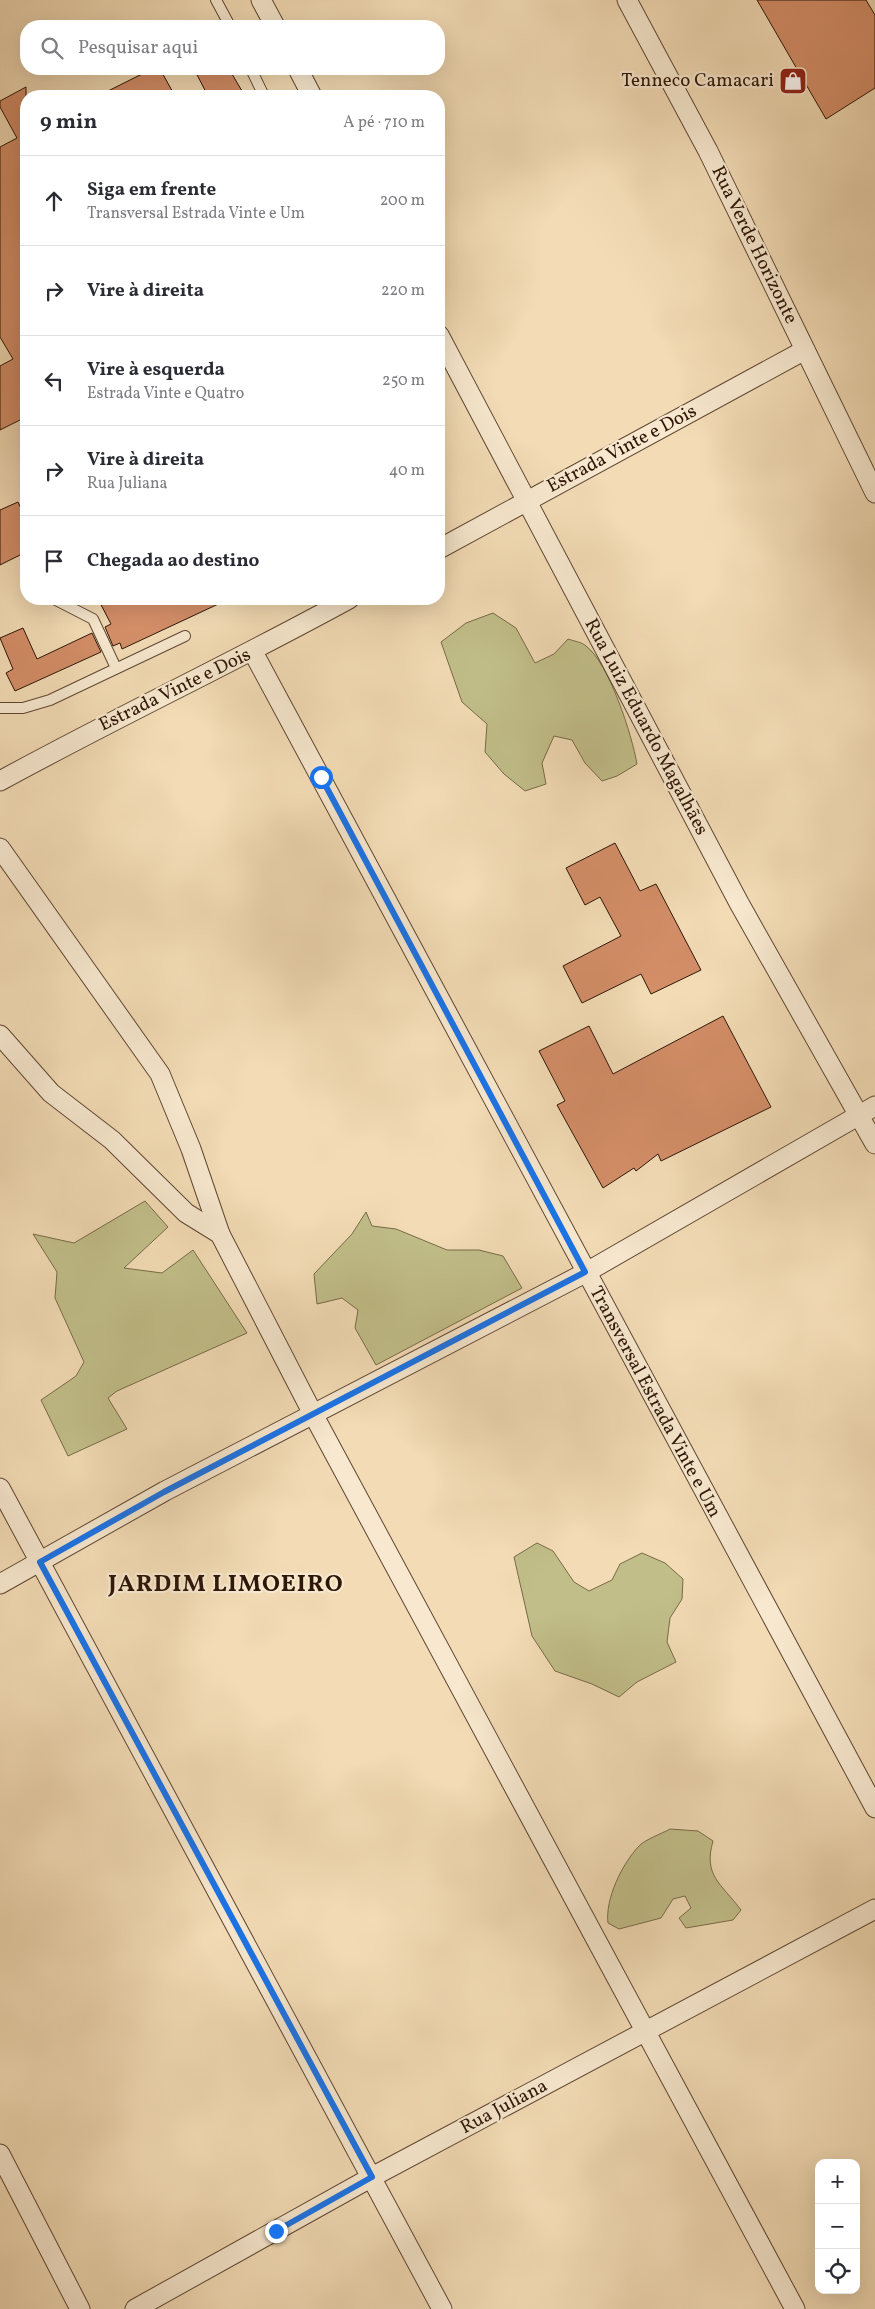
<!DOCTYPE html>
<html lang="pt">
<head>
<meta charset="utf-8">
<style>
  :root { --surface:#fff; --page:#f2f2f3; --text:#2b2b33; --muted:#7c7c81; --line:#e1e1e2 }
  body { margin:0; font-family:Vollkorn,serif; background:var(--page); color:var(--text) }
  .controls { position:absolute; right:15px; bottom:15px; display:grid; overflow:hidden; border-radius:10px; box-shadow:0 5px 20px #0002 }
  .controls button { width:45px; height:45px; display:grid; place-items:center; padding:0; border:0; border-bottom:1px solid var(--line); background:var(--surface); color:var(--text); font:25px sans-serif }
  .stop { position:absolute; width:15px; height:15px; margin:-11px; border:4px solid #1a73e8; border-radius:50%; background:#fff }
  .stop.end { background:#1a73e8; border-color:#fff; box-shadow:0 1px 5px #0008 }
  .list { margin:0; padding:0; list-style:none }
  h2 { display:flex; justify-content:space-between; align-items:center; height:65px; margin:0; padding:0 20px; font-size:21px }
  h2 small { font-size:16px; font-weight:400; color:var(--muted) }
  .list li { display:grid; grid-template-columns:32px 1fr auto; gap:15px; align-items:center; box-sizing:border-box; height:90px; padding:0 20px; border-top:1px solid var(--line) }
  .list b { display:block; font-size:19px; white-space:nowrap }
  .list p { margin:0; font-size:16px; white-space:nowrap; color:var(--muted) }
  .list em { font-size:16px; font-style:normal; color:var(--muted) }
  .icon { flex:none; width:28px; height:28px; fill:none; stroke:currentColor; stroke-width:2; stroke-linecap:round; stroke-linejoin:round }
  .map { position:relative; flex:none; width:875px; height:2309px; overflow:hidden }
  .search { position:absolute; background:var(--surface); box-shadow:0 5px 20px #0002; left:20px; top:20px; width:425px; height:55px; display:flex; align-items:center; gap:12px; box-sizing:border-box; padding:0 18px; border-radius:20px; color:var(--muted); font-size:19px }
  .panel { position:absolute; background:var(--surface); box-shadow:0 5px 20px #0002; left:20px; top:90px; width:425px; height:515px; border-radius:20px }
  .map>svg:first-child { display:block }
  .green { fill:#c1be89; stroke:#786a48 }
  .building { fill:#d38e68; stroke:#2e1607 }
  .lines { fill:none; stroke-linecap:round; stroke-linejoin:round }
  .service-casing { stroke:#5f4732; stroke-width:12 }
  .minor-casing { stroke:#5f4732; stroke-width:21 }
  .service { stroke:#f7e8cf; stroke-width:10 }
  .minor { stroke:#f7e8cf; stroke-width:19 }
  .route { stroke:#1a73e8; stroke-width:6 }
  .labels { text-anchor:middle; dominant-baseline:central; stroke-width:4.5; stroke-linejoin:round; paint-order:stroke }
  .poi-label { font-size:19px; fill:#2e1607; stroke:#f7e8cf; text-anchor:end }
  .street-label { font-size:19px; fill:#2e1607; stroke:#f7e8cf }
  .district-label { font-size:24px; font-weight:bold; letter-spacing:1px; fill:#2e1607; stroke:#f7e8cf }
</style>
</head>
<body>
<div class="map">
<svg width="875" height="2309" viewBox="0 0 875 2309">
  <rect width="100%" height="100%" fill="#f2dbb5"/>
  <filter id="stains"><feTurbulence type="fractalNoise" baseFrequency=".004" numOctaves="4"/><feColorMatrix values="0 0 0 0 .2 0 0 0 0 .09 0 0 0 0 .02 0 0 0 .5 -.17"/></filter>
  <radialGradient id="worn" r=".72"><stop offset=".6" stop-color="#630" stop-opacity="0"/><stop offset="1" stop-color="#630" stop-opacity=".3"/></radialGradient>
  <g class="green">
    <path d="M493,613L516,628L535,663L554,654L568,639C573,641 582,642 586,646C609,663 632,735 637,764L617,776L602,781L585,763L572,740L554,736L542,763L546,784L525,791L504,774L485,752L487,724L462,702L441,642L466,623Z"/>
    <path d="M145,1201L168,1227L124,1268L162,1273L193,1250L247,1333L117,1391L108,1398L127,1429L68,1456L41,1400L76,1376L84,1362L55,1298L57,1272L33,1234L74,1243Z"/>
    <path d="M366,1212L372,1226L396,1229L447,1250H479L503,1256L522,1288L376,1365L355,1328L358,1310L342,1298L317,1304L314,1274L352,1234Z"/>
    <path d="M537,1543L553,1551L574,1582L589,1591L612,1580L620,1564L642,1553L665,1563L683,1579L682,1599L670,1618L667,1642L676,1662L637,1682L619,1697L592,1684L555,1671L532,1636L514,1557Z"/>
    <path d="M670,1829L698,1831L713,1841C703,1876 721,1883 741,1910L733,1920L686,1928L679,1918L691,1908L685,1896L673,1899L661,1918L619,1929L608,1923C605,1899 622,1864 639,1846C646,1839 661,1834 670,1829Z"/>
  </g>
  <g class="building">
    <path d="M757,0H866L875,15V88L826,119Z"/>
    <path d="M152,69H160L175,96H98Z"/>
    <path d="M194,69H229L245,96H208Z"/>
    <path d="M26,87V417L0,430V366L13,359L0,337V147L17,138L0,107V101Z"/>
    <path d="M18,502L26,519V552L0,565V510Z"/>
    <path d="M98,599H229L122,649L120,643L113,646L105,627L111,624Z"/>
    <path d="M23,628L37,659L92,633L101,652L15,691L6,673L13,669L0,638Z"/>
    <path d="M615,843L640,891L656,884L701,970L651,994L641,974L582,1003L563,966L621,936L600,897L585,905L566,868Z"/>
    <path d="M723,1016L771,1107L661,1161L658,1154L636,1171L634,1168L603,1188L557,1105L565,1101L539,1051L589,1026L613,1074Z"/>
  </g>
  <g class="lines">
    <defs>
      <g id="service">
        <path d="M216,0L230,26"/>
        <path d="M251,69L264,96"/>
        <path d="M54,599L93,619L116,668"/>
        <path d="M0,708H23L50,700L185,636"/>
      </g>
      <g id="minor">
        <path d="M261,0L275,26"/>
        <path d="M627,0L708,151L875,493"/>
        <path d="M298,69L312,96"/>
        <path d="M439,335L739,903L875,1144"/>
        <path d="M439,549L805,350"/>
        <path d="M253,652L875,1808"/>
        <path d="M0,781C115,718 234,662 349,599"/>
        <path d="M0,848L160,1074L191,1149L220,1234L313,1414L795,2309"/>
        <path d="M0,1035L51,1093L112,1140L186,1213L220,1234"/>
        <path d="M0,1488L442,2309"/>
        <path d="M0,1584L165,1491L585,1273L875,1106"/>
        <path d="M0,2154L80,2309"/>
        <path d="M135,2309L372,2177L875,1909"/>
      </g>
    </defs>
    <use href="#service" class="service-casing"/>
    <use href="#minor" class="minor-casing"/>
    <use href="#service" class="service"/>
    <use href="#minor" class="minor"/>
  </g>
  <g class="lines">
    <path class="route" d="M276,2231L372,2177L40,1562L164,1492L585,1272L321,777"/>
  </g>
  <defs>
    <symbol id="shop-square" viewBox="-11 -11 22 22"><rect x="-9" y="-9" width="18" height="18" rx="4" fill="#8f2418" stroke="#f7e8cf"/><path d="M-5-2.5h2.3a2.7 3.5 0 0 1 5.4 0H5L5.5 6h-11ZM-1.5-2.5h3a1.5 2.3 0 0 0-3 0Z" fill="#fff"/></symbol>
  </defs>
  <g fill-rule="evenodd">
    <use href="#shop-square" x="777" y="65" width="32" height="32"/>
  </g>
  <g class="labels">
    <g class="poi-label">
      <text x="774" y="81">Tenneco Camacari</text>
    </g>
    <g class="street-label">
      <text transform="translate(754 245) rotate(64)">Rua Verde Horizonte</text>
      <text transform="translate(622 449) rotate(-28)">Estrada Vinte e Dois</text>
      <text transform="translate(175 690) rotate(-26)">Estrada Vinte e Dois</text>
      <text transform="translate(646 727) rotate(62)">Rua Luiz Eduardo Magalhães</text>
      <text transform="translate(655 1402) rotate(62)">Transversal Estrada Vinte e Um</text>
      <text transform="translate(504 2107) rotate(-28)">Rua Juliana</text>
    </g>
    <g class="district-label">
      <text x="226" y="1585">JARDIM LIMOEIRO</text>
    </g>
  </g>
  <rect width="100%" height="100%" filter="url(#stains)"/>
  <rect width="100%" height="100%" fill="url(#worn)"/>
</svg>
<div class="controls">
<button>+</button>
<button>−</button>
<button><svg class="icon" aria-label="locate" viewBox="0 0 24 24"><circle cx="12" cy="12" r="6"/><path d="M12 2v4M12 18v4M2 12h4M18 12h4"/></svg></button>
</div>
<div class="stop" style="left:321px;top:777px"></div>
<div class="stop end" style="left:276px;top:2231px"></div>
<div class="search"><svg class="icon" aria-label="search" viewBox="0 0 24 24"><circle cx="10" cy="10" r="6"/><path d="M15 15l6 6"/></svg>Pesquisar aqui</div>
<section class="panel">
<h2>9 min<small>A pé · 710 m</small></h2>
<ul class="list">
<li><svg class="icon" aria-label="ahead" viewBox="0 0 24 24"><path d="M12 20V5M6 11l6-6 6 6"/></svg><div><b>Siga em frente</b><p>Transversal Estrada Vinte e Um</p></div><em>200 m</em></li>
<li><svg class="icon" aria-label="right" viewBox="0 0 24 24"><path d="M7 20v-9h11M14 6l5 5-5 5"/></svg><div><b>Vire à direita</b></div><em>220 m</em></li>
<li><svg class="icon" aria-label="left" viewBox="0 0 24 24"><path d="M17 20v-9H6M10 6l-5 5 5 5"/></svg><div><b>Vire à esquerda</b><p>Estrada Vinte e Quatro</p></div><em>250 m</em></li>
<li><svg class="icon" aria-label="right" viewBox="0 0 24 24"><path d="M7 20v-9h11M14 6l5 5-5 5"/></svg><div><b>Vire à direita</b><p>Rua Juliana</p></div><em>40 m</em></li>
<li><svg class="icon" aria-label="arrive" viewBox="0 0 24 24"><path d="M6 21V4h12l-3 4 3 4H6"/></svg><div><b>Chegada ao destino</b></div></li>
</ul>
</section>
</div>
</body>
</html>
